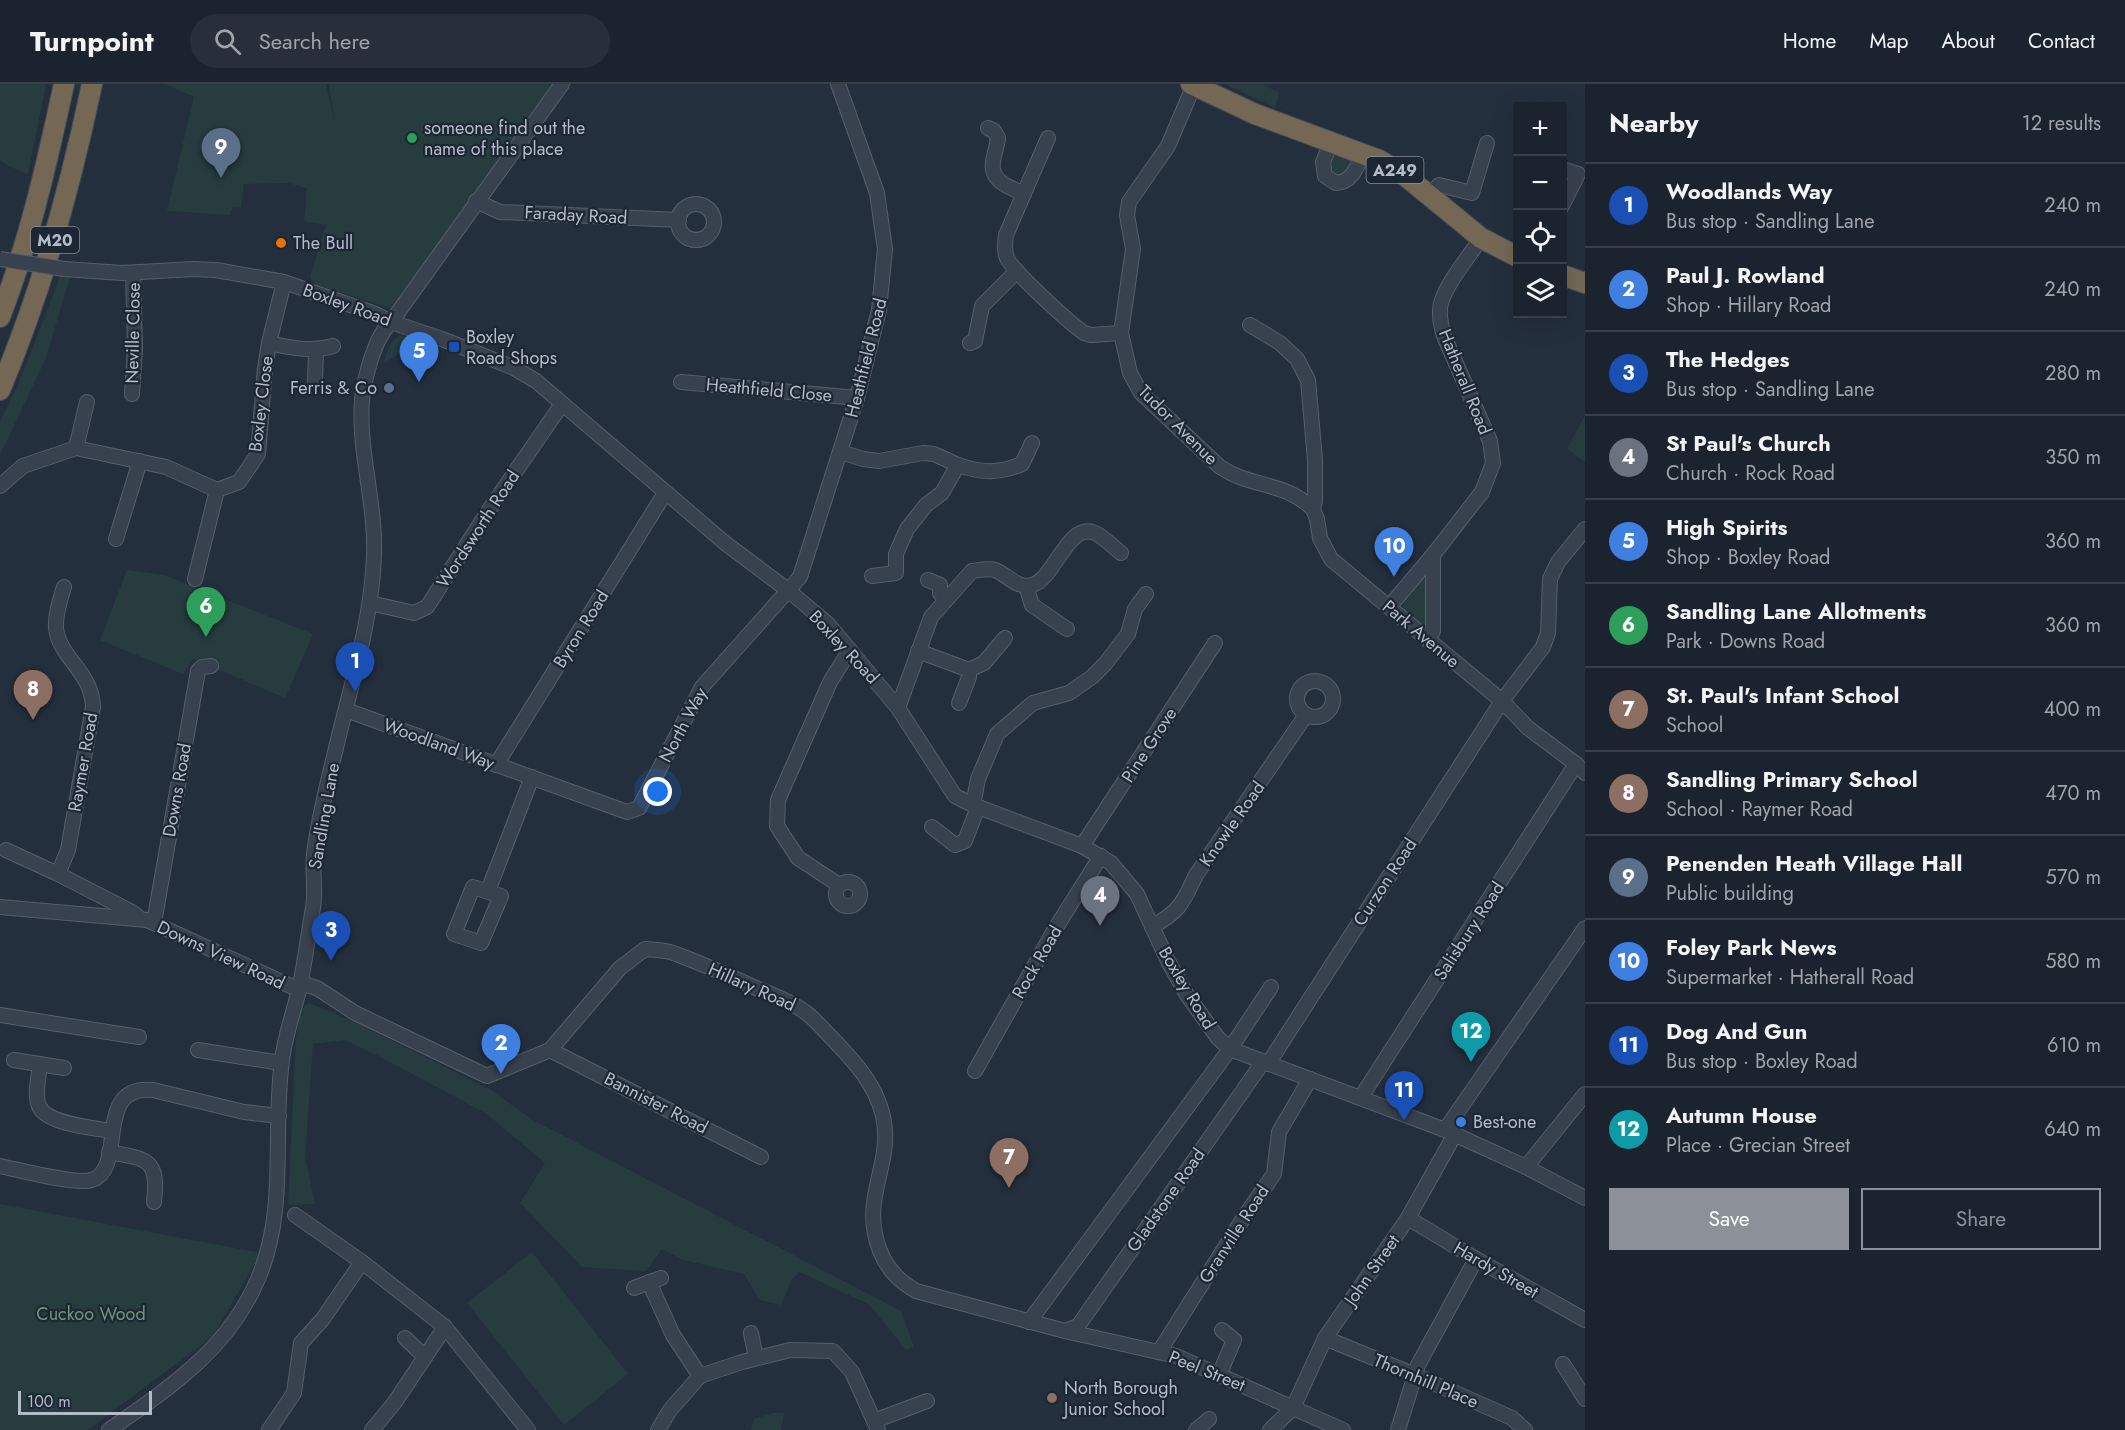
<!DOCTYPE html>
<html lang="en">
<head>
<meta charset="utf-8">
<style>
  :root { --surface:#1b232e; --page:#282f3a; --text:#f1f3f6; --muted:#a0a4aa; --line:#39404a; --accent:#8c9099 }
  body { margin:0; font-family:Jost,sans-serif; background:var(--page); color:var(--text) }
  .controls { position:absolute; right:18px; top:18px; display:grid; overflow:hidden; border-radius:0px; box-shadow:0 6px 24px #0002 }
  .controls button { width:54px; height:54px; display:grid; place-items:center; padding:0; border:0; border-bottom:2px solid var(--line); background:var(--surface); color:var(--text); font:30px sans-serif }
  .scale { position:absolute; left:18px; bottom:15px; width:134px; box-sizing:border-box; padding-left:6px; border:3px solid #b4bcc9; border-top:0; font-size:16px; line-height:21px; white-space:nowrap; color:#b4bcc9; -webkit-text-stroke:4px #1d2633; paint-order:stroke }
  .you { position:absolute; left:658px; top:708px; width:21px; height:21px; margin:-15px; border:4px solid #fff; border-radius:50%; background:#1a73e8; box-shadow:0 0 0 9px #1a73e833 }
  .badge { display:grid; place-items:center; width:39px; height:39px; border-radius:50%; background:var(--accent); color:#fff; font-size:20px; font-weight:700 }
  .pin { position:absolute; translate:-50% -50px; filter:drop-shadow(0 2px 3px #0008) }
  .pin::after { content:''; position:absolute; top:32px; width:21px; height:18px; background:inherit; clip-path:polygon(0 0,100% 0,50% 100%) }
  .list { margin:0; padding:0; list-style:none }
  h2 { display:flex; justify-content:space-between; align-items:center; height:78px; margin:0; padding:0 24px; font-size:26px }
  h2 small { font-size:20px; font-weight:400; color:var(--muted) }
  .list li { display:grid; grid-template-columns:39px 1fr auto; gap:18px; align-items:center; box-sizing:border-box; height:84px; padding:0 24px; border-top:2px solid var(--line) }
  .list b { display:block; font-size:22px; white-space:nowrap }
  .list p { margin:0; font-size:20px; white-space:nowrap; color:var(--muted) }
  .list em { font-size:20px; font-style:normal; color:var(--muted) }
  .actions { display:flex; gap:12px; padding:18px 24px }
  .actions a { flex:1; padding:14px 0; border:2px solid var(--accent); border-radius:0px; text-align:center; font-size:21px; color:var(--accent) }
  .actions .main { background:var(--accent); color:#fff }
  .icon { flex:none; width:33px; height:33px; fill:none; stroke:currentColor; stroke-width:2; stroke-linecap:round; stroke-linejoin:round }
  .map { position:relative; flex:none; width:1585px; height:1346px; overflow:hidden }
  header { display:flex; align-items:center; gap:36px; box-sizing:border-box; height:84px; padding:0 30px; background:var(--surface); border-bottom:2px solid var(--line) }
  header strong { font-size:28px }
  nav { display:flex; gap:33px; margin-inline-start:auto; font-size:21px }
  .search { width:420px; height:54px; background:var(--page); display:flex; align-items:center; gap:15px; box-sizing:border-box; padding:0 21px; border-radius:33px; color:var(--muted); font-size:22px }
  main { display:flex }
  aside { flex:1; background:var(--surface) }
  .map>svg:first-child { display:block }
  .green { fill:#263c3f }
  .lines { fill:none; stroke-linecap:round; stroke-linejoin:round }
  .minor-casing { stroke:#565f6c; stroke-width:16 }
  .highway-casing { stroke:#434c59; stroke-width:22 }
  .minor { stroke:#38414e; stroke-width:14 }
  .highway { stroke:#746855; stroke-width:20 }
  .minor-bridge-casing { stroke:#565f6c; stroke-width:16; stroke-linecap:butt }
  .minor-bridge { stroke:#38414e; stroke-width:14 }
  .leisure-dot { fill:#2e9e5b; stroke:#1d2633; stroke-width:2 }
  .food-dot { fill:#e8710a; stroke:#1d2633; stroke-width:2 }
  .transit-dot { fill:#1a4fb4; stroke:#1d2633; stroke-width:2 }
  .service-dot { fill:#5c6f8a; stroke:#1d2633; stroke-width:2 }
  .shop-dot { fill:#3f7fe0; stroke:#1d2633; stroke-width:2 }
  .education-dot { fill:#8d6e63; stroke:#1d2633; stroke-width:2 }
  .labels { text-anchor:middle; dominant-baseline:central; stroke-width:4.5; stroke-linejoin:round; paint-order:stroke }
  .shield { fill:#1d2633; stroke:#878f9c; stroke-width:1.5 }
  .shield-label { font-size:16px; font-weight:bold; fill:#b4bcc9 }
  .poi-label { font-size:18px; fill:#b4bcc9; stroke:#1d2633; text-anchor:start }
  .street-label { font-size:18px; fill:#b4bcc9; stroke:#1d2633 }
  .park-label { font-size:18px; fill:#6b9a76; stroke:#1d2633 }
</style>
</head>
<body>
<header>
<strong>Turnpoint</strong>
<div class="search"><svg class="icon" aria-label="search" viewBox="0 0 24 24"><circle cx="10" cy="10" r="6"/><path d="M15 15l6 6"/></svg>Search here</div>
<nav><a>Home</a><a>Map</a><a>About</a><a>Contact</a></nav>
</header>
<main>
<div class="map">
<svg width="1585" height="1346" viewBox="0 0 1585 1346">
  <rect width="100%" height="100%" fill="#242f3e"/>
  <g class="green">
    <path d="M0,0H46L28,90L8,82L0,76Z"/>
    <path d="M165,0H326L334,36L329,0H560L390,224L314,200L310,193L326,141L304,137L307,104L288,99L244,100L241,124L233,123L230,131L167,127L194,13Z"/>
    <path d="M1225,0H1263L1279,9L1275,24Z"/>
    <path d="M1333,71L1351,77L1353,79L1346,94L1329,92L1330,72Z"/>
    <path d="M60,193H70L46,274L0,371V337L18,301Z"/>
    <path d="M406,249L426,253L384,279C388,265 390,253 406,249Z"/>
    <path d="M1585,331V378L1567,365Z"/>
    <path d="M127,486L164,491L313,550L285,614L194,575L183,590L100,556Z"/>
    <path d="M1423,494L1428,496L1430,542L1426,545L1403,531C1401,517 1408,498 1423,494Z"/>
    <path d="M309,919L354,938L491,1006L533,1036L901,1227L914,1263L906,1266L870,1221L800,1188L792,1195L781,1221L760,1216L744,1190L683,1176L662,1165L646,1187L582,1183L520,1119L545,1079L487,1030L379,972L345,956L313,960L305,1072L315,1120L288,1121L296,953L300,926Z"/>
    <path d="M0,1120L261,1169L213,1252L88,1346H0Z"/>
    <path d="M532,1168L628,1290L564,1341L467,1219Z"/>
    <path d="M773,1329H784L781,1346H751L754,1335Z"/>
  </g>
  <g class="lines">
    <defs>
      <g id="minor">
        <path d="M1194,1L1168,62L1129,118L1127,131L1133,165L1121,249L1130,289L1141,309L1220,383C1251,404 1284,397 1313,425"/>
        <path d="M988,44L994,47L998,54C997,63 994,70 993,78C990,98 1010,103 1024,110"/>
        <path d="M1048,54L1006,151C1005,159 1004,167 1007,174C1012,187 1071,240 1084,249L1091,251L1121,249"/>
        <path d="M1331,58L1323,78L1325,92L1336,99C1353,98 1357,82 1363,69"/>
        <path d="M1562,85L1578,90L1562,122"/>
        <path d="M1429,112L1439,101L1472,109L1487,59"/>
        <path d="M476,117L500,128L679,136"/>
        <circle cx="696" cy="138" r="18"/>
        <path d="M64,185L122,189L194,185L216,186L284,198L373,229L391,238L442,255L514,284L536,297L725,459L789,507L828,540L898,624L955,712L973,721L1082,762L1111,779L1137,810L1168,877L1187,911L1218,954L1230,965L1445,1046L1526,1083L1585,1114"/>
        <path d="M1250,241L1280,259L1297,275L1308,296L1315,376V417L1313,425L1317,435L1320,454L1331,475L1502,617L1528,644L1576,680L1585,689"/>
        <path d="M269,259C290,264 312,268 333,262"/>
        <path d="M970,259L975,257L982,222L1017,187"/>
        <path d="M315,297L316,267"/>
        <path d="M681,298L857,314"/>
        <path d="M132,310L135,264L133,189"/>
        <path d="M76,364L87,318"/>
        <path d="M841,368L863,375L879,377L923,369L934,370L958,381L942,409L926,421L907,445L896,470V489L872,492"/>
        <path d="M958,381C982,389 998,390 1022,380L1032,359"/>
        <path d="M0,402L23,382L76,364L166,383L217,406L239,398L258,370L265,284L269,259L284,198"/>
        <path d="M116,455L140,377"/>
        <path d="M195,495L217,406"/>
        <path d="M928,496L940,501V509L946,516"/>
        <path d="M1026,502L1032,521L1067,545"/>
        <path d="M370,519L414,529L427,523L489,426L562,320"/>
        <path d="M1389,523L1433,471"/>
        <path d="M1428,556L1433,547V471L1482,408L1493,379L1490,357L1444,252C1441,242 1438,230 1441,219C1447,198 1469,173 1481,154"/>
        <path d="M918,567L969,586V593L959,619"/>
        <path d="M969,586L984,579L1005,554"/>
        <circle cx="1315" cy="615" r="18"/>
        <path d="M898,624L931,533L972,487C979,486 989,484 995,486C1008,491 1017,505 1032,501C1054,496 1068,437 1095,449C1104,453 1113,463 1121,469"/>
        <path d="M346,626L627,728L639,724L702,603L800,493L857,314L879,226L885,165L877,109L838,0"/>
        <path d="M496,681L665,409"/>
        <path d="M973,721L978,695L997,650L1033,619L1069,609L1092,593L1105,580L1128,550L1135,525L1146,510"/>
        <path d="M932,743L955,761L965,757L978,723"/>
        <path d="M1082,762L1215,559"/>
        <path d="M6,766L58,790L132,828L138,833"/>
        <path d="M58,790L68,766L93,623C92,587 59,574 56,544C55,531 60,516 64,503"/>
        <circle cx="848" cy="810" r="12"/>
        <path d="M839,801L798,774L777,742L778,716L830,598L850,566"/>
        <path d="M473,803L501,812L481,859L454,850Z"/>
        <path d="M488,807L532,693"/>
        <path d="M0,823L147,836L299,906"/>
        <path d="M154,839L198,587L202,583L211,582"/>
        <path d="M1152,843C1181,826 1182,820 1196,791L1306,631"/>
        <path d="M300,899L317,904L355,929L487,992L550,966L620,884L645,865C654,866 667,866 676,870C703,880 730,892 756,904C773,911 790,917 805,928C814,934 821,943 828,950C852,975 875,998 883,1032C894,1081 859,1114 880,1167C888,1186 899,1197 916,1207L1065,1247L1176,1272L1343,1346"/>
        <path d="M0,931L139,953"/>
        <path d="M198,966L281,979"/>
        <path d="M550,966L761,1073"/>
        <path d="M14,976L64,984"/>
        <path d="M40,980C39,993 34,1010 39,1022C46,1040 94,1044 112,1047"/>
        <path d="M1268,980L1502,617L1543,563L1548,549L1550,495L1558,478L1585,445"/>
        <path d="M975,987L1055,845L1101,772"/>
        <path d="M1361,1013L1576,680"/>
        <path d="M1445,1046L1585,844"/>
        <path d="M109,1068C148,1075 159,1075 154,1118"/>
        <path d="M0,1082C20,1086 75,1101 92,1096C128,1084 92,1000 153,1006L244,1028L279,1032"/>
        <path d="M1526,1083L1585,1010"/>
        <path d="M295,1131L362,1178L445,1243L528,1346"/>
        <path d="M1408,1134L1476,1175L1585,1236"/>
        <path d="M649,1198L673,1251L700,1292"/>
        <path d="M634,1204L661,1194"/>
        <path d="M1029,1238L1230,965L1271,903"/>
        <path d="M1065,1247L1078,1242L1263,978"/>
        <path d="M751,1249L756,1274"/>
        <path d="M405,1254L425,1273"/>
        <path d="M1325,1254L1415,1291L1512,1334L1525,1346"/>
        <path d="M1159,1268L1246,1130L1274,1090L1279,1048L1310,995"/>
        <path d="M1563,1280L1585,1315"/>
        <path d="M1219,1291L1234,1256L1222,1246"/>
        <path d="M874,1337L927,1317"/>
        <path d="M109,1346C169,1304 228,1266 258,1195C288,1125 272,1050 282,976C285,952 293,930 299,906C305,879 308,851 313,824C316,806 312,788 314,770C318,736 328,697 336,664C351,600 372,536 374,471C376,419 358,367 362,316C363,302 367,288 371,275C376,261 380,249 391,238L562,0"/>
        <path d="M269,1346L294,1309L301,1259L322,1236L362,1178"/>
        <path d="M372,1346L395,1318L445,1243"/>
        <path d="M658,1346L670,1326L700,1292L742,1278L790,1266L833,1267L852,1288L878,1346"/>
        <path d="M1196,1346L1209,1335"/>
        <path d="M1270,1346L1293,1324L1325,1254L1408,1134L1455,1050"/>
        <path d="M1398,1346L1418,1281L1476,1175"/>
      </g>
      <g id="highway">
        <path d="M1191,0L1255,30L1379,76L1403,90L1481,154L1518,173"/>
        <path d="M1562,191L1585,199"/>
        <path d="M0,233C29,158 47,79 64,0"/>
        <path d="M0,306C42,207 70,105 92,0"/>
      </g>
    </defs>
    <use href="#minor" class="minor-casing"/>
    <use href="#highway" class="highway-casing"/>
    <use href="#minor" class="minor"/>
    <use href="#highway" class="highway"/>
    <defs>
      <path id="minor-bridge" d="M0,175L64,185"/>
    </defs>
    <use href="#minor-bridge" class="minor-bridge-casing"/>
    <use href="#minor-bridge" class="minor-bridge"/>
  </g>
  <circle class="leisure-dot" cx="412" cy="54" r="6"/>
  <circle class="food-dot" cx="281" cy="159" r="6"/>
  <rect class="transit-dot" x="448" y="257" width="12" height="12" rx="3"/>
  <circle class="service-dot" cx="389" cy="304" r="6"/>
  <circle class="shop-dot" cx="1461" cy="1038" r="6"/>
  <circle class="education-dot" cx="1052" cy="1314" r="6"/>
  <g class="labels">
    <g class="shield">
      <rect x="1366.5" y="73" width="57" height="26" rx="4.5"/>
      <rect x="31" y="143" width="48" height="26" rx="4.5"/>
    </g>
    <g class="shield-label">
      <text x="1395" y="86">A249</text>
      <text x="55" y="156">M20</text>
    </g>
    <g class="poi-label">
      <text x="424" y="44">someone find out the<tspan x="424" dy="21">name of this place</tspan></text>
      <text x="293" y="159">The Bull</text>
      <text x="466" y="253">Boxley<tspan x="466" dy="21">Road Shops</tspan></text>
      <text x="377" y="304" text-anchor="end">Ferris &amp; Co</text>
      <text x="1473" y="1038">Best-one</text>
      <text x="1064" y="1304">North Borough<tspan x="1064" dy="21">Junior School</tspan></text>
    </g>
    <g class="street-label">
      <text transform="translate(576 131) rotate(3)">Faraday Road</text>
      <text transform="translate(347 221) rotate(20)">Boxley Road</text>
      <text transform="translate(133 249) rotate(-89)">Neville Close</text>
      <text transform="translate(866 274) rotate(-76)">Heathfield Road</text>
      <text transform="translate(1465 298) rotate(68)">Hatherall Road</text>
      <text transform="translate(769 306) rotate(5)">Heathfield Close</text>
      <text transform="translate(261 320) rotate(-83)">Boxley Close</text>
      <text transform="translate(1178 341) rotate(45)">Tudor Avenue</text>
      <text transform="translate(478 445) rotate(-57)">Wordsworth Road</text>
      <text transform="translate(581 545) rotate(-58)">Byron Road</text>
      <text transform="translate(1421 550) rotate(40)">Park Avenue</text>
      <text transform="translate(844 563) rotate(47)">Boxley Road</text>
      <text transform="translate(683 641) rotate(-62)">North Way</text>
      <text transform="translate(439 660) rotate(20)">Woodland Way</text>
      <text transform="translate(1149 661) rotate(-57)">Pine Grove</text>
      <text transform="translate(83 678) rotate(-80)">Raymer Road</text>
      <text transform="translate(177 706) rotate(-80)">Downs Road</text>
      <text transform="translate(324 732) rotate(-80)">Sandling Lane</text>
      <text transform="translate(1232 740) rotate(-55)">Knowle Road</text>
      <text transform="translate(1385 798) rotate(-57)">Curzon Road</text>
      <text transform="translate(1469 847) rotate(-57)">Salisbury Road</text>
      <text transform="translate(221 871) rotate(25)">Downs View Road</text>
      <text transform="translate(1037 878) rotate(-60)">Rock Road</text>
      <text transform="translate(752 903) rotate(24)">Hillary Road</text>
      <text transform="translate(1187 904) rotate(59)">Boxley Road</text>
      <text transform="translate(656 1019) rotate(27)">Bannister Road</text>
      <text transform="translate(1166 1116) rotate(-55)">Gladstone Road</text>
      <text transform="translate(1234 1150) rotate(-57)">Granville Road</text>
      <text transform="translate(1372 1186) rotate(-55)">John Street</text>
      <text transform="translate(1496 1186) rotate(30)">Hardy Street</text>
      <text transform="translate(1207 1287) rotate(22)">Peel Street</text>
      <text transform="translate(1426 1297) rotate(23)">Thornhill Place</text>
    </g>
    <g class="park-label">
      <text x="91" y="1230">Cuckoo Wood</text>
    </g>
  </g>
</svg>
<div class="controls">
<button>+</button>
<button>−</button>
<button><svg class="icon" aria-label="locate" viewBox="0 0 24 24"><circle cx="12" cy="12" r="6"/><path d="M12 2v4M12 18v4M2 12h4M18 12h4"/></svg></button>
<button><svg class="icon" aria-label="layers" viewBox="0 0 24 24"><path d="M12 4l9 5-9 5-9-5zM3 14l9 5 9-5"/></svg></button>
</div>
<div class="scale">100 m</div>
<div class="you"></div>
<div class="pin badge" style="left:355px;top:608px;background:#1a4fb4">1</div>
<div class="pin badge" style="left:501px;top:990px;background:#3f7fe0">2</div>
<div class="pin badge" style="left:331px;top:877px;background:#1a4fb4">3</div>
<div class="pin badge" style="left:1100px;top:842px;background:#6b7280">4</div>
<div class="pin badge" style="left:419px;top:298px;background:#3f7fe0">5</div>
<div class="pin badge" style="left:206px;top:553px;background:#2e9e5b">6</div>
<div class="pin badge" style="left:1009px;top:1104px;background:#8d6e63">7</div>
<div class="pin badge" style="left:33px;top:636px;background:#8d6e63">8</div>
<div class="pin badge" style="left:221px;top:94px;background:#5c6f8a">9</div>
<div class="pin badge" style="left:1394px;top:493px;background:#3f7fe0">10</div>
<div class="pin badge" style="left:1404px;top:1037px;background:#1a4fb4">11</div>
<div class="pin badge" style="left:1471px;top:978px;background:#0f9aa8">12</div>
</div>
<aside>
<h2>Nearby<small>12 results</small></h2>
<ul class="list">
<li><span class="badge" style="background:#1a4fb4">1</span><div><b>Woodlands Way</b><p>Bus stop · Sandling Lane</p></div><em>240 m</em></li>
<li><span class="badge" style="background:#3f7fe0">2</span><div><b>Paul J. Rowland</b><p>Shop · Hillary Road</p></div><em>240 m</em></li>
<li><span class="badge" style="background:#1a4fb4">3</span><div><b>The Hedges</b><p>Bus stop · Sandling Lane</p></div><em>280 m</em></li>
<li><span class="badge" style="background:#6b7280">4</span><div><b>St Paul's Church</b><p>Church · Rock Road</p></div><em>350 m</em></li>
<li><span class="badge" style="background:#3f7fe0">5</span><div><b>High Spirits</b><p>Shop · Boxley Road</p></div><em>360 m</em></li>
<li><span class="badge" style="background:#2e9e5b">6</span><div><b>Sandling Lane Allotments</b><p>Park · Downs Road</p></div><em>360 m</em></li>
<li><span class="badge" style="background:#8d6e63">7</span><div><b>St. Paul's Infant School</b><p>School</p></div><em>400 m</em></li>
<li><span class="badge" style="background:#8d6e63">8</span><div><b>Sandling Primary School</b><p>School · Raymer Road</p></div><em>470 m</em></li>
<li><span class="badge" style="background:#5c6f8a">9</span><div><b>Penenden Heath Village Hall</b><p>Public building</p></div><em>570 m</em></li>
<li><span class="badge" style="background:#3f7fe0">10</span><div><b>Foley Park News</b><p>Supermarket · Hatherall Road</p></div><em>580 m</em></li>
<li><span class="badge" style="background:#1a4fb4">11</span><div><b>Dog And Gun</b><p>Bus stop · Boxley Road</p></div><em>610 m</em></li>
<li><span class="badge" style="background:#0f9aa8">12</span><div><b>Autumn House</b><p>Place · Grecian Street</p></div><em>640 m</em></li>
</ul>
<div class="actions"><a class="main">Save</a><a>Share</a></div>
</aside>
</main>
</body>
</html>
